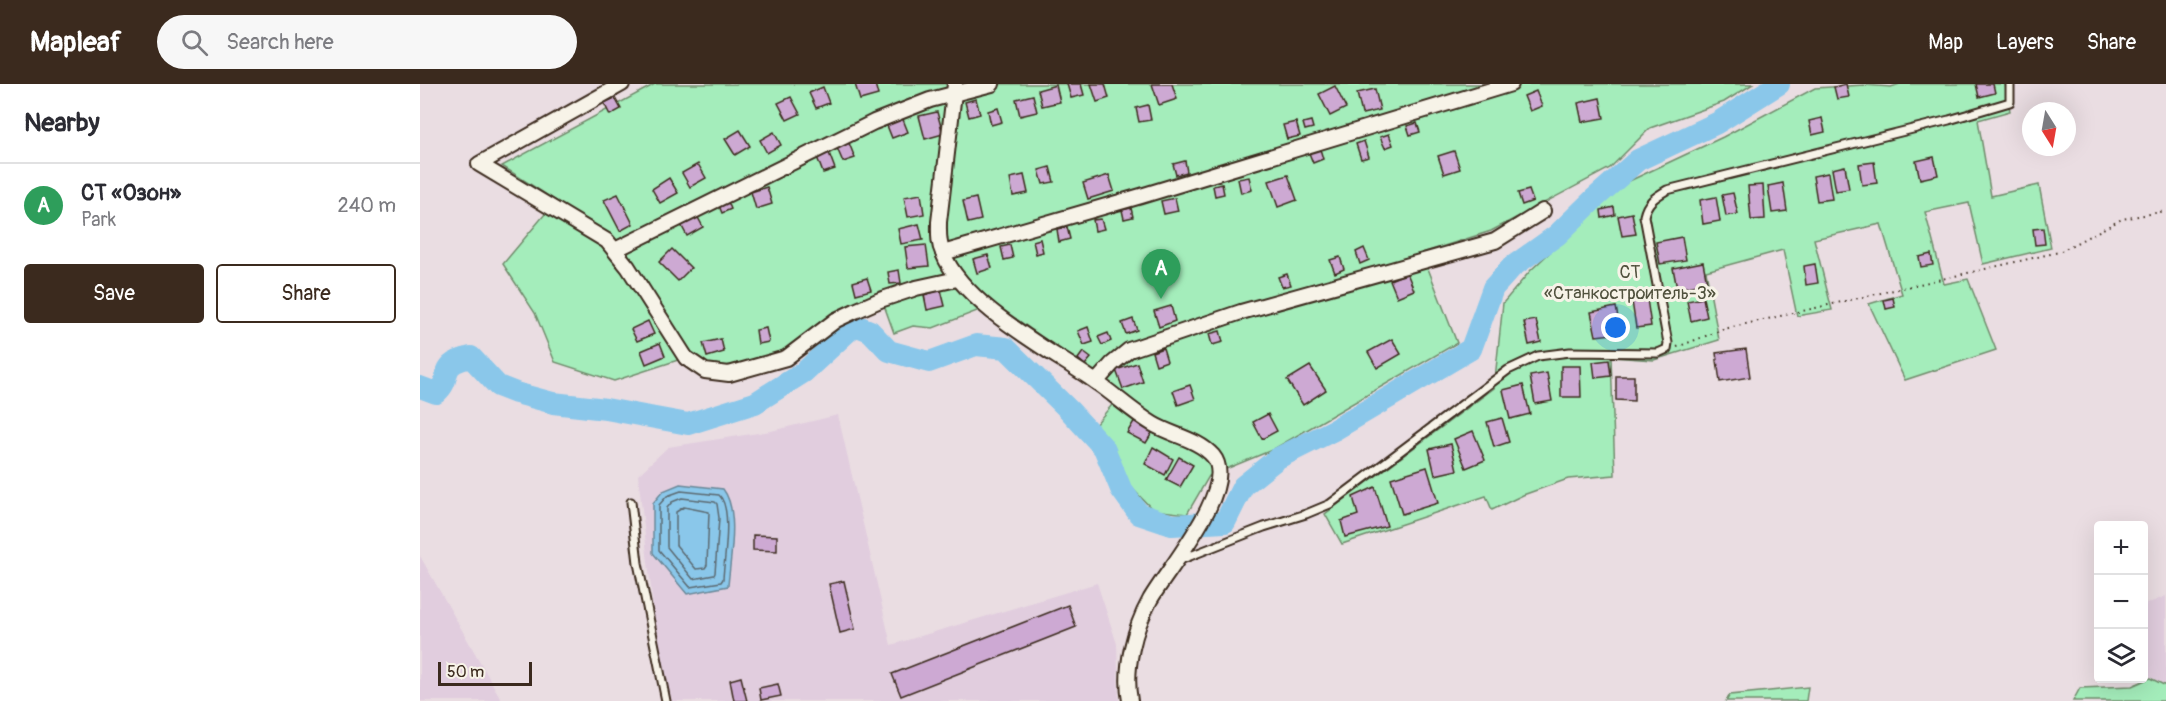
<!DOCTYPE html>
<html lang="en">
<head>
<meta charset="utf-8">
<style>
  :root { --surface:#fff; --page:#f7f7f7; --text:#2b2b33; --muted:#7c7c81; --line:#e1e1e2; --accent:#3b2a1e }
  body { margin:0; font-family:Pangolin,sans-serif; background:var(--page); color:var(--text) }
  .controls { position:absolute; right:18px; bottom:18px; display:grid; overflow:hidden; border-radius:6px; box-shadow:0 6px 24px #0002 }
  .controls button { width:54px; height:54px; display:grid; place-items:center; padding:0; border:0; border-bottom:2px solid var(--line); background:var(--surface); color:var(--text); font:30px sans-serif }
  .compass { position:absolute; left:1602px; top:18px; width:54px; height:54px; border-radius:50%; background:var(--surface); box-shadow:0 6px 24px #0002; rotate:169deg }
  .scale { position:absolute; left:18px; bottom:15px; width:94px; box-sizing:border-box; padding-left:6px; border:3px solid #3b2a1e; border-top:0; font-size:16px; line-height:21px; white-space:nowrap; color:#3b2a1e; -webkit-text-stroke:4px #f7f3e8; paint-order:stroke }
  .you { position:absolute; left:1196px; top:244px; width:21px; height:21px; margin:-15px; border:4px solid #fff; border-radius:50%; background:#1a73e8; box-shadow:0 0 0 9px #1a73e833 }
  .badge { display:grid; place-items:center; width:39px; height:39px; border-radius:50%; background:var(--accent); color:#fff; font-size:20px; font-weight:700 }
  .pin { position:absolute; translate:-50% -50px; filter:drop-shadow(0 2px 3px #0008) }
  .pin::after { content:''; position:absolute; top:32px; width:21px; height:18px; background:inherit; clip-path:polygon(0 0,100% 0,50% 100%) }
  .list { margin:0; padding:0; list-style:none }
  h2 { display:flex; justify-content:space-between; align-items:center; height:78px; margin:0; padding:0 24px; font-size:26px }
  h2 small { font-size:20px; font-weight:400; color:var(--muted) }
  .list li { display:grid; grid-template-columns:39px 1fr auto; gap:18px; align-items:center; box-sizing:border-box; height:84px; padding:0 24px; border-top:2px solid var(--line) }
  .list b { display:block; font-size:22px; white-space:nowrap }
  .list p { margin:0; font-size:20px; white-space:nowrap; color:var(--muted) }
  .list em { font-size:20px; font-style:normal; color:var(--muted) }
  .actions { display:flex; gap:12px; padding:18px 24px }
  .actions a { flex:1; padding:14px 0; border:2px solid var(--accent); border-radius:6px; text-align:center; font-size:21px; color:var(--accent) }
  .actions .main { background:var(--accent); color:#fff }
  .icon { flex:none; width:33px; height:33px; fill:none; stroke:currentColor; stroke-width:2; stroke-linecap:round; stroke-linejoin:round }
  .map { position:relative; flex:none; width:1746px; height:617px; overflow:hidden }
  header { display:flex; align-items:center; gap:36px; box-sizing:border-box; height:84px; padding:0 30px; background:var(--accent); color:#fff }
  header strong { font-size:28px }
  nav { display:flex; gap:33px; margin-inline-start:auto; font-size:21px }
  .search { width:420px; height:54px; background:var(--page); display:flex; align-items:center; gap:15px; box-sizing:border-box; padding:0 21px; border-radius:33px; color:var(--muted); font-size:22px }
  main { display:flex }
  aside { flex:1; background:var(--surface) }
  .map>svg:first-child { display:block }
  .built { fill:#e1cdde }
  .green { fill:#a4edbb; stroke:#708c6c; stroke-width:1.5 }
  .water { fill:#8ac7ea; stroke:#6a8898; stroke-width:1.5 }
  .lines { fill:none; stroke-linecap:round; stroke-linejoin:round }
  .shore { stroke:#5b6970; stroke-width:1.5 }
  .river { stroke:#8ac7ea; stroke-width:22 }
  .building { fill:#cda9d3; stroke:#3b2a1e; stroke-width:1.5 }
  .service-casing { stroke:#3b2a1e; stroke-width:11 }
  .minor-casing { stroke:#3b2a1e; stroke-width:18 }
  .path { stroke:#3b2a1e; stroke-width:2; stroke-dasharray:1.5 4.5; stroke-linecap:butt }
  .service { stroke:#f7f3e8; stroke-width:7 }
  .minor { stroke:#f7f3e8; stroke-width:14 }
  .labels { text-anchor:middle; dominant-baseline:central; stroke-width:6; stroke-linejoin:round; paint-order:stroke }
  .park-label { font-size:18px; fill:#50513d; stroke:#f7f3e8 }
</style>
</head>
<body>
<header>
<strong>Mapleaf</strong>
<div class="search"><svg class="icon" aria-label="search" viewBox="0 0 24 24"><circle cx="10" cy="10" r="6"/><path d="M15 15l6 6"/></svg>Search here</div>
<nav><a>Map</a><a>Layers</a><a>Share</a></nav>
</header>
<main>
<aside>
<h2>Nearby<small></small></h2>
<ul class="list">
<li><span class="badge" style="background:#2e9e5b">A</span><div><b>СТ «Озон»</b><p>Park</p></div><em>240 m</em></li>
</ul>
<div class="actions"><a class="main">Save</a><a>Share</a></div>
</aside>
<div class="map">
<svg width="1746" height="617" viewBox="0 0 1746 617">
  <rect width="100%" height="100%" fill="#eadde2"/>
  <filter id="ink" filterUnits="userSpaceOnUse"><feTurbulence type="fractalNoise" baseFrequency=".0167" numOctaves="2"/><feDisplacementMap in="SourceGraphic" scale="12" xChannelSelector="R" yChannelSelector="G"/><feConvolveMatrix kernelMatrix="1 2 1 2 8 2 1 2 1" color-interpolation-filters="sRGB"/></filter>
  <g filter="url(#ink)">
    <g class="built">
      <path d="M418,331L471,561L677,499L697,560L699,617H251L234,531L218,391L248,363L351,347Z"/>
      <path d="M0,472L81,615V617H0Z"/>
      <path d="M1746,512V602L1724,589V521Z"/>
    </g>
    <g class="green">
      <path d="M235,0H1333L1304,18L1230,44L1190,84L1071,147L1002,169L1037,259L852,366L789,392L767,430L733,426L709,401L675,341L702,309L575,220L513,244L493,242L474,249L460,210L417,230L364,267L314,284H293L277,272L258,276L194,297L135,278L115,229L83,180L136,117L82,82Z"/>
      <path d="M1480,0H1585L1590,27L1558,36L1571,112L1619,101L1631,164L1563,180L1549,119L1505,128L1524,200L1548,195L1576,266L1485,296L1449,220L1482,210L1461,140L1394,155L1412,226L1377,232L1363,166L1286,187L1299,256L1234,276L1191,273L1195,391L1148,395L1103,411L1072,426L1066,412L922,460L905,430L1074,304L1083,219L1111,186L1203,100L1303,53L1395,4L1444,1L1471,3Z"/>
      <path d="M1730,594L1746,602V617H1653L1660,604L1712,602Z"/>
      <path d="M1388,603L1386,617H1306L1310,611Z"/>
    </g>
    <path class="water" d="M260,400L303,405C320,427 310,475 308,502L267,510L233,469V419L243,407Z"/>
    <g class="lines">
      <g class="shore">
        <path d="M261,407L299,411C313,424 304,475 303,495L301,498L270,503L239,466V421L247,412Z"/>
        <path d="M262,414L295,418L297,420L299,434L295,489L294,491L273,495L247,463V424L252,418Z"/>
        <path d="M264,423L289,428L287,481L285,484L276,485L256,461V428Z"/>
      </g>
      <path class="river" d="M0,303L16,309C35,293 15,281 51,273L78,302L96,309L133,319L186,325L268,340L335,319L384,288L435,241L450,247L469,267L509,278L556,261L586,264L649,326L684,364L701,405L719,430L752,441L805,438L823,402L858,374L914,346L1051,265L1073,204L1092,183L1137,151L1175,114L1218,76L1297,39L1359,0"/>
    </g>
    <g class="building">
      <path d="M435,0H455L458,11L440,16Z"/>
      <path d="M647,0H661L664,11L651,14Z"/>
      <path d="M671,0H685L689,14L677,18Z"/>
      <path d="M732,0H752L757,15L739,21Z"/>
      <path d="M1426,0L1429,13L1417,15L1414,3Z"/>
      <path d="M1556,0H1573L1575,9L1559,13Z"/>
      <path d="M636,1L640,18L622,22L618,6Z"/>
      <path d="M915,2L926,24L910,32L899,10Z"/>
      <path d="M403,3L409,19L396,24L389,9Z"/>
      <path d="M955,5L960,26L942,30L937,9Z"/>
      <path d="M1116,7L1122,22L1110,27L1104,12Z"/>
      <path d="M613,11L617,28L600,32L596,15Z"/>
      <path d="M371,13L380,30L367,36L358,19Z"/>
      <path d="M195,14L201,25L190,31L184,19Z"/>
      <path d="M1180,14L1184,34L1162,38L1158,19Z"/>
      <path d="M556,15L560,30L549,33L545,18Z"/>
      <path d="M728,21L731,36L719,38L716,24Z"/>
      <path d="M578,24L582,38L571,41L568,27Z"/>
      <path d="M517,28L523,50L505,55L499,32Z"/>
      <path d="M482,33L488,48L472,54L466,39Z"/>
      <path d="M1402,34L1405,48L1392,51L1389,37Z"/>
      <path d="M891,37L893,44L885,46L883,39Z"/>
      <path d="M876,38L880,52L867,55L863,41Z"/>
      <path d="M997,39L1000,48L990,51L987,42Z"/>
      <path d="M320,46L330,62L315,71L305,55Z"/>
      <path d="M354,48L361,61L347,69L340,56Z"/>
      <path d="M969,50L973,61L965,64L960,53Z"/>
      <path d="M944,57L949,73L941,75L936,60Z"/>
      <path d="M429,59L435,74L423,78L417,64Z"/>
      <path d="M900,65L903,75L893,79L889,69Z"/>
      <path d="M1034,67L1040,85L1024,90L1018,72Z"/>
      <path d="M409,69L415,85L403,89L397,73Z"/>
      <path d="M1514,73L1518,91L1500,95L1496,77Z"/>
      <path d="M765,77L767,88L756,91L753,80Z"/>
      <path d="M1454,78L1457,99L1442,101L1439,80Z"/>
      <path d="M278,80L286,94L270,103L262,89Z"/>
      <path d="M1425,82L1429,105L1416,107L1412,85Z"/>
      <path d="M630,83L634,98L623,100L619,86Z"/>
      <path d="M1408,89L1412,115L1397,117L1393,92Z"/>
      <path d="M604,91L608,109L593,112L590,94Z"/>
      <path d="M689,91L694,107L668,115L663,99Z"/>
      <path d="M868,91L877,116L858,123L849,97Z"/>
      <path d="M829,93L832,106L821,109L818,95Z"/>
      <path d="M249,94L258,109L240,119L232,105Z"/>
      <path d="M1363,99L1367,127L1352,129L1348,102Z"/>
      <path d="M802,100L804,110L795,112L793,102Z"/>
      <path d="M1343,101L1345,135L1331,136L1328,102Z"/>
      <path d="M347,103L352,120L336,125L331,108Z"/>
      <path d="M1109,106L1113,117L1102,121L1098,109Z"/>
      <path d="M1313,109L1318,130L1306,132L1302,111Z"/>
      <path d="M198,110L213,140L200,147L184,116Z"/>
      <path d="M501,110L504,130L488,133L484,113Z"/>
      <path d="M306,113L311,125L302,129L297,117Z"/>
      <path d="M1296,113L1300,137L1283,140L1280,116Z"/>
      <path d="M556,114L561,136L548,139L543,117Z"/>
      <path d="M755,114L758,127L744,130L741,117Z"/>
      <path d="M1194,123L1195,131L1182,134L1181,126Z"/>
      <path d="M711,124L713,133L704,135L702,126Z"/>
      <path d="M275,128L283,143L267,152L259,137Z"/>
      <path d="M1212,129L1216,150L1202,152L1198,132Z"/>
      <path d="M681,135L684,145L675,147L673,136Z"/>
      <path d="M499,140L503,156L481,160L478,145Z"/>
      <path d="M647,143L650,155L639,158L637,145Z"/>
      <path d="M1623,144L1625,160L1615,161L1613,145Z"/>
      <path d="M1262,153L1266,176L1240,180L1236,158Z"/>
      <path d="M620,155L623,168L616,170L613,157Z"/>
      <path d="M506,161L509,182L488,184L485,163Z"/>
      <path d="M590,161L593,174L584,176L581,163Z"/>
      <path d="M944,164L949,176L940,180L936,168Z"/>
      <path d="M252,165L271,184L258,197L239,178Z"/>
      <path d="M1511,170L1513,181L1501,183L1499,173Z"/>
      <path d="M568,171L572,184L557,189L553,175Z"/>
      <path d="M920,173L924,185L915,189L910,176Z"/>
      <path d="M1283,178L1287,199L1257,205L1253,184Z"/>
      <path d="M1395,180L1398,199L1386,201L1384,182Z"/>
      <path d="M479,186L481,199L470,200L468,188Z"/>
      <path d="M987,189L994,206L977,213L970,196Z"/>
      <path d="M867,190L871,201L862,203L858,193Z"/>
      <path d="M447,194L451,206L436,210L433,198Z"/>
      <path d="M521,206L525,222L507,226L504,211Z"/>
      <path d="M1283,214L1287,233L1271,237L1267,217Z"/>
      <path d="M1473,214L1475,223L1466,225L1464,216Z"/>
      <path d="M1227,215L1231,242L1216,244L1212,217Z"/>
      <path d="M751,222L755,237L739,243L734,227Z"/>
      <path d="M1196,223L1201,249L1176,252L1171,228Z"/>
      <path d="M713,235L717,246L706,250L702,239Z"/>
      <path d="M1116,236L1121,258L1109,261L1104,238Z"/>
      <path d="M228,237L234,250L217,257L211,245Z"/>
      <path d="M668,243L673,258L664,261L658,247Z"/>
      <path d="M346,244L349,258L338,260L336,246Z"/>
      <path d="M800,247L803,258L792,261L789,250Z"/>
      <path d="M688,249L691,257L682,261L678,253Z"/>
      <path d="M301,255L304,268L287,273L283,259Z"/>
      <path d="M972,255L981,270L957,284L948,268Z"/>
      <path d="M240,259L245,272L226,280L221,267Z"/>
      <path d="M743,264L747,277L736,281L732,268Z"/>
      <path d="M1326,265L1330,293L1300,298L1296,269Z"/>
      <path d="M663,268L671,274L665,281L658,275Z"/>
      <path d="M1189,276L1191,292L1175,294L1173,278Z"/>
      <path d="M717,279L723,298L703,305L696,286Z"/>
      <path d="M890,282L906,306L883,321L867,296Z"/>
      <path d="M1141,282H1160L1161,313H1141Z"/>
      <path d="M1127,289L1132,317L1115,320L1110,292Z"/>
      <path d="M1196,292H1214V317L1196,316Z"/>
      <path d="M770,301L775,315L758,321L753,307Z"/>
      <path d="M1103,301L1110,330L1090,335L1083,306Z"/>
      <path d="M848,330L857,347L842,355L833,338Z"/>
      <path d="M716,334L735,344L726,359L707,349Z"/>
      <path d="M1082,334L1089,358L1074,363L1067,338Z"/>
      <path d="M1053,347L1065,376L1046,384L1034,355Z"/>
      <path d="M1031,360L1037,386L1015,391L1009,365Z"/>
      <path d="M733,363L753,375L745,391L725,380Z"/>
      <path d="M759,373L773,381L760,403L746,396Z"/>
      <path d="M1007,383L1018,419L982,430L971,394Z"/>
      <path d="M955,403L967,442L925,453L921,437L938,431L933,413Z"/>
      <path d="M333,451L357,452V467L333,466Z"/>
      <path d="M424,497L435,545L420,549L409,500Z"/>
      <path d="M648,521L656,543L481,612L472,590Z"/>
      <path d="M321,593L327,617H314L310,596Z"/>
      <path d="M358,600L361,612L341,616L339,604Z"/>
    </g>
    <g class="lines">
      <defs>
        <g id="service">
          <path d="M211,418L218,479L246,617"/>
          <path d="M760,476L844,443L886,430L910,420L1088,286L1118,272L1150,268L1238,269L1247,265L1248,259L1224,132C1227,118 1235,113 1247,106L1529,36L1590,18V0"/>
        </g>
        <g id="minor">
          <path d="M202,0L59,80L187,157L208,183L266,274L285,287L309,290L366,274L416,236L435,227L460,216L496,204L537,195"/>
          <path d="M535,0L519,138C519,148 518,159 523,169C543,220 626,264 670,294C692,308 711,327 733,340C751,351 778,355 793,372C819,403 746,487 730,516C714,545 704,584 710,617"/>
          <path d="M195,166L454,38L510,16L572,0"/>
          <path d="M523,169L721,112L1091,0"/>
          <path d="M676,298L692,280L709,266L821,228L1075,157L1123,127"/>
        </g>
      </defs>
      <use href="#service" class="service-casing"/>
      <use href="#minor" class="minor-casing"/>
      <path class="path" d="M1257,263L1304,245L1639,168L1702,135L1746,127"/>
      <use href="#service" class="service"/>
      <use href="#minor" class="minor"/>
    </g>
  </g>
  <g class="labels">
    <g class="park-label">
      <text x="1210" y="188">СТ<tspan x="1210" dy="21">«Станкостроитель-3»</tspan></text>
    </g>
  </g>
</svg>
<div class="controls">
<button>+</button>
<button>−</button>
<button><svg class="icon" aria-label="layers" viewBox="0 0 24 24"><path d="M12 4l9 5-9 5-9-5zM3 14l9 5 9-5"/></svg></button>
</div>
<svg class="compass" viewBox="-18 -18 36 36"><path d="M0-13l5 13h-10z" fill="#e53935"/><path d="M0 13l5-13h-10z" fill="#7c7c81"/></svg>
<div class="scale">50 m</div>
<div class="you"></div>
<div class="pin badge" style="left:741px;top:215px;background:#2e9e5b">A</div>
</div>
</main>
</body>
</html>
